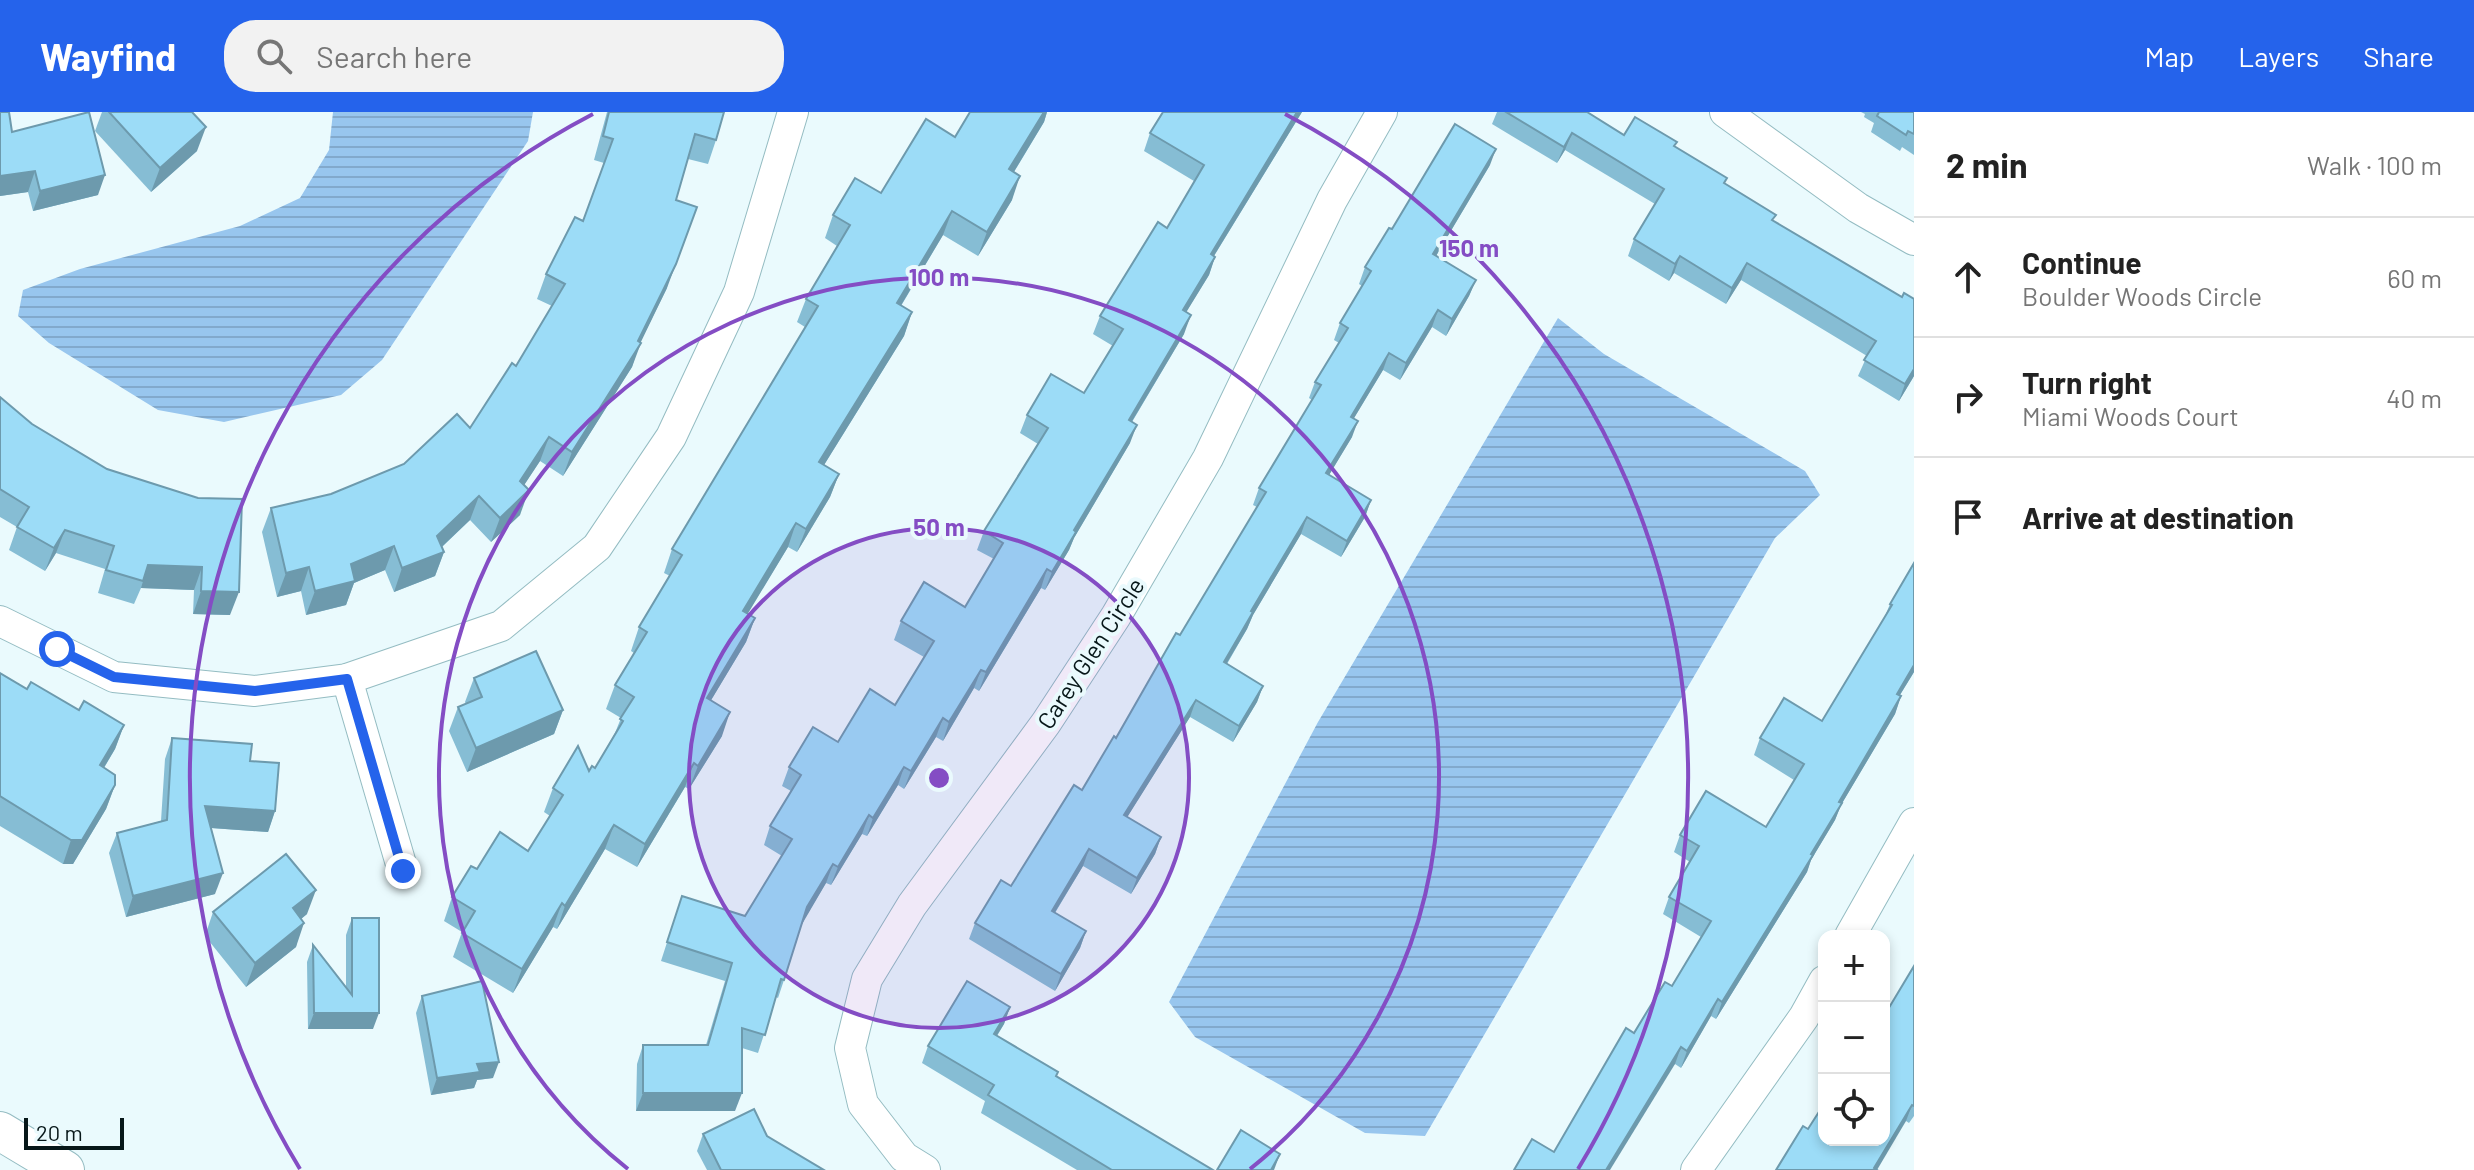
<!DOCTYPE html>
<html lang="en">
<head>
<meta charset="utf-8">
<style>
  :root { --surface:#fff; --page:#f2f2f2; --text:#222; --muted:#767676; --line:#e0e0e0; --accent:#2563eb }
  body { margin:0; font-family:Barlow,sans-serif; background:var(--page); color:var(--text) }
  .controls { position:absolute; right:24px; bottom:24px; display:grid; overflow:hidden; border-radius:16px; box-shadow:0 4px 12px #0003 }
  .controls button { width:72px; height:72px; display:grid; place-items:center; padding:0; border:0; border-bottom:2px solid var(--line); background:var(--surface); color:var(--text); font:40px sans-serif }
  .scale { position:absolute; left:24px; bottom:20px; width:100px; box-sizing:border-box; padding-left:8px; border:4px solid #071719; border-top:0; font-size:22px; line-height:28px; white-space:nowrap; color:#071719; -webkit-text-stroke:6px #eafafd; paint-order:stroke }
  .stop { position:absolute; width:24px; height:24px; margin:-18px; border:6px solid #2563eb; border-radius:50%; background:#fff }
  .stop.end { background:#2563eb; border-color:#fff; box-shadow:0 2px 8px #0008 }
  .list { margin:0; padding:0; list-style:none }
  h2 { display:flex; justify-content:space-between; align-items:center; height:104px; margin:0; padding:0 32px; font-size:34px }
  h2 small { font-size:26px; font-weight:400; color:var(--muted) }
  .list li { display:grid; grid-template-columns:52px 1fr auto; gap:24px; align-items:center; box-sizing:border-box; height:120px; padding:0 32px; border-top:2px solid var(--line) }
  .list b { display:block; font-size:30px; white-space:nowrap }
  .list p { margin:0; font-size:26px; white-space:nowrap; color:var(--muted) }
  .list em { font-size:26px; font-style:normal; color:var(--muted) }
  .icon { flex:none; width:44px; height:44px; fill:none; stroke:currentColor; stroke-width:2; stroke-linecap:round; stroke-linejoin:round }
  .map { position:relative; flex:none; width:1914px; height:1058px; overflow:hidden }
  header { display:flex; align-items:center; gap:48px; box-sizing:border-box; height:112px; padding:0 40px; background:var(--accent); color:#fff }
  header strong { font-size:38px }
  nav { display:flex; gap:44px; margin-inline-start:auto; font-size:28px }
  .search { width:560px; height:72px; background:var(--page); display:flex; align-items:center; gap:20px; box-sizing:border-box; padding:0 28px; border-radius:32px; color:var(--muted); font-size:30px }
  main { display:flex }
  aside { flex:1; background:var(--surface) }
  .map>svg:first-child { display:block }
  .water { fill:url(#water-rules) }
  .lines { fill:none; stroke-linecap:round; stroke-linejoin:round }
  .minor-casing { stroke:#94bcc2; stroke-width:32 }
  .tertiary-casing { stroke:#94bcc2; stroke-width:40 }
  .minor { stroke:#fff; stroke-width:30 }
  .tertiary { stroke:#fff; stroke-width:38 }
  .wall { fill:#86bdd4 }
  .shaded-wall { fill:#6d9aad }
  .building { fill:#9cdcf7; stroke:#6d9aad; stroke-width:2 }
  .route { stroke:#2563eb; stroke-width:10 }
  .ring { fill:none; stroke:#844dc4; stroke-width:4 }
  .labels { text-anchor:middle; dominant-baseline:central; stroke-width:8; stroke-linejoin:round; paint-order:stroke }
  .street-label { font-size:24px; fill:#071719; stroke:#eafafd }
  .centre { fill:#844dc4; stroke:#eafafd; stroke-width:4 }
  .ring-label { font-size:24px; text-anchor:middle; font-weight:bold; fill:#844dc4; stroke:#eafafd; stroke-width:8; stroke-linejoin:round; paint-order:stroke }
</style>
</head>
<body>
<header>
<strong>Wayfind</strong>
<div class="search"><svg class="icon" aria-label="search" viewBox="0 0 24 24"><circle cx="10" cy="10" r="6"/><path d="M15 15l6 6"/></svg>Search here</div>
<nav><a>Map</a><a>Layers</a><a>Share</a></nav>
</header>
<main>
<div class="map">
<svg width="1914" height="1058" viewBox="0 0 1914 1058">
  <defs>
    <pattern id="water-rules" width="6" height="5" patternUnits="userSpaceOnUse" patternTransform="scale(2)"><rect width="6" height="5" fill="#98c6ee"/><path d="M0 2.5h6" fill="none" stroke="#82a9cc"/></pattern>
  </defs>
  <rect width="100%" height="100%" fill="#eafafd"/>
  <g class="water">
    <path d="M333,0H533L528,29L382,248L341,283L224,310L158,298L49,231L18,204L23,178L80,157L240,114L300,86L329,38Z"/>
    <path d="M1558,206L1604,242L1805,359L1820,383L1775,426L1425,1024L1365,1021L1195,925L1169,890L1318,610Z"/>
  </g>
  <g class="lines">
    <defs>
      <g id="minor">
        <path d="M1725,0L1858,96L1914,128"/>
        <path d="M0,509L114,565L255,579L347,567L501,514L597,435L671,325L739,180L793,0"/>
        <path d="M347,567L403,759"/>
        <path d="M1850,824L1914,711"/>
        <path d="M925,1058L904,1045L863,992L850,936L867,867L912,793L1046,611L1116,504L1208,346L1332,88L1382,0"/>
        <path d="M1696,1058L1804,905L1824,869"/>
      </g>
      <path id="tertiary" d="M0,1019L65,1058"/>
    </defs>
    <use href="#minor" class="minor-casing"/>
    <use href="#tertiary" class="tertiary-casing"/>
    <use href="#minor" class="minor"/>
    <use href="#tertiary" class="tertiary"/>
  </g>
  <g class="wall">
    <path d="M0,0L12,20L98,83L33,99L28,80L0,84Z"/>
    <path d="M102,0H192L197,39L151,80L95,19Z"/>
    <path d="M607,0H724L716,28L708,52L688,47L676,88L667,176L640,230L632,255L563,364L540,349L524,373L520,403L491,430L470,408L442,435L444,440L435,464L394,480L385,458L354,471L346,493L306,503L301,479L277,485L262,420L271,396L331,382L404,352L470,316L516,254L552,194L537,187L546,162L583,109L604,51L594,48Z"/>
    <path d="M970,0H1047L1044,10L1014,60L1012,88L978,144L943,123L901,194L912,200L904,224L824,353L839,362L830,385L797,440L788,435L747,502L755,506L746,530L711,588L722,624L689,677L685,675L637,755L605,737L557,817L553,815L513,881L453,845L462,820L444,809L452,785L477,757L528,739L550,704L544,700L553,676L595,656L615,621L621,606L606,597L615,573L634,541L631,539L639,515L670,464L664,461L672,437L805,215L797,210L806,187L837,134L825,126L833,103L881,81L955,25Z"/>
    <path d="M1163,0H1302L1214,144L1215,145L1209,163L1186,200L1184,222L1132,310L1130,331L1074,426L1069,438L1045,478L1041,476L979,579L974,576L943,629L936,625L904,677L898,673L867,724L862,722L831,773L826,771L802,811L784,868L778,886L776,885L758,941L742,936L735,999H636L637,952L643,933H706L725,869L661,849L682,784L745,804L782,744L764,733L770,714L791,679L782,674L789,655L838,630L895,593L924,545L894,528L901,509L965,495L994,447L977,438L984,419L1038,332L1020,321L1027,303L1084,281L1113,234L1093,222L1100,204L1167,116L1194,69L1144,39L1150,21Z"/>
    <path d="M1497,0H1587L1624,23L1675,34L1773,109L1902,185L1914,187V264L1899,289L1858,264L1867,244L1741,168L1726,192L1674,161L1669,169L1628,144L1634,127L1655,92L1565,38L1557,51L1492,12Z"/>
    <path d="M1861,0H1914V43L1902,35L1900,39L1871,20L1874,11L1864,5L1865,2Z"/>
    <path d="M1490,53L1436,144L1476,168L1469,184L1446,224L1432,215L1400,268L1383,258L1354,306L1352,325L1329,363L1371,388L1365,405L1341,445L1301,422L1253,503L1247,517L1227,552L1263,574L1257,590L1233,630L1190,605L1127,705L1161,725L1155,742L1131,782L1083,754L1055,801L1086,819L1080,836L1055,879L969,827L975,811L1011,774L1082,678L1116,626L1180,523L1257,395L1253,393L1259,376L1312,288L1309,286L1315,270L1339,231L1334,228L1340,211L1362,174L1359,172L1365,155L1392,117Z"/>
    <path d="M0,285L32,312L107,357L198,386L230,503L193,502L194,478L141,476L134,492L98,481L105,457L56,441L45,459L9,438L17,415L0,405Z"/>
    <path d="M1914,450V560L1900,583L1901,584L1895,602L1841,693L1835,708L1811,748L1807,760L1716,907L1711,904L1681,956L1675,952L1554,1040L1634,921L1672,874L1701,825L1663,802L1669,785L1690,750L1674,740L1680,723L1766,715L1794,668L1754,643L1760,626L1822,609L1885,504L1890,492Z"/>
    <path d="M0,561L27,577L79,598L124,613L115,637L104,656L115,673L106,697L73,752H63L0,714Z"/>
    <path d="M474,566L563,598L554,622L467,660L449,619L458,595L466,592L465,590Z"/>
    <path d="M172,626L250,649L275,699L268,720L211,716L215,782L126,805L109,741L117,721L161,709L165,647Z"/>
    <path d="M213,800L307,802L301,807L296,835L246,875L205,824Z"/>
    <path d="M352,806L373,917H308L307,850L313,833L346,875V823Z"/>
    <path d="M1914,854V1004L1909,1011L1906,1009L1824,1028Z"/>
    <path d="M422,884L493,966L477,968L474,976L431,983L416,901Z"/>
    <path d="M1010,895L1004,912L997,924L1057,964L1213,1058H1077L981,1001L985,989L922,951L928,934Z"/>
    <path d="M703,1022L767,1024L824,1058H707L697,1039Z"/>
  </g>
  <g class="shaded-wall">
    <path d="M1044,0H1047L1044,10L1001,81L1009,57Z"/>
    <path d="M1297,0H1302L1204,160L1211,142Z"/>
    <path d="M206,15L197,39L151,80L160,56Z"/>
    <path d="M1572,21L1565,38L1557,51L1564,35Z"/>
    <path d="M1496,37L1490,53L1427,159L1433,142Z"/>
    <path d="M35,59L28,80L0,84V64Z"/>
    <path d="M105,63L98,83L33,99L40,79Z"/>
    <path d="M1020,64L1012,88L978,144L987,120Z"/>
    <path d="M697,95L667,176L638,236L641,231L632,255L563,364L572,340L638,229Z"/>
    <path d="M952,99L943,123L888,215L897,191Z"/>
    <path d="M1680,144L1674,161L1669,169L1675,152Z"/>
    <path d="M1215,145L1209,163L1176,217L1183,198Z"/>
    <path d="M1747,151L1741,168L1726,192L1732,176Z"/>
    <path d="M1476,168L1469,184L1446,224L1452,207Z"/>
    <path d="M1438,198L1432,215L1400,268L1406,251Z"/>
    <path d="M912,200L904,224L811,374L819,350Z"/>
    <path d="M1191,203L1184,222L1122,326L1129,308Z"/>
    <path d="M1389,241L1383,258L1345,321L1351,305Z"/>
    <path d="M1914,257V264L1899,289L1905,272Z"/>
    <path d="M1358,309L1352,325L1320,378L1326,361Z"/>
    <path d="M1137,313L1130,331L1074,426L1069,438L1045,478L1052,460L1074,418Z"/>
    <path d="M549,325L540,349L511,393L520,369Z"/>
    <path d="M839,362L830,385L797,440L806,417Z"/>
    <path d="M529,378L520,403L491,430L500,406Z"/>
    <path d="M479,384L470,408L432,444L444,440L435,464L394,480L402,456Z"/>
    <path d="M1371,388L1365,405L1341,445L1347,429Z"/>
    <path d="M1307,405L1301,422L1253,503L1247,517L1218,566L1224,550L1251,499Z"/>
    <path d="M796,411L788,435L735,523L743,499Z"/>
    <path d="M65,418L56,441L45,459L54,436Z"/>
    <path d="M394,434L385,458L354,471L346,493L306,503L315,479L351,452Z"/>
    <path d="M148,453L202,455L194,478L141,476Z"/>
    <path d="M309,455L301,479L277,485L286,461Z"/>
    <path d="M1047,457L1041,476L979,579L986,560Z"/>
    <path d="M201,479L239,480L230,503L193,502Z"/>
    <path d="M755,506L746,530L698,610L707,586Z"/>
    <path d="M1914,553V560L1890,599L1897,582Z"/>
    <path d="M981,558L974,576L943,629L949,610Z"/>
    <path d="M1263,574L1257,590L1233,630L1239,614Z"/>
    <path d="M1901,584L1895,602L1841,693L1835,708L1811,748L1807,760L1716,907L1722,890Z"/>
    <path d="M1196,588L1190,605L1118,720L1124,703Z"/>
    <path d="M563,598L554,622L467,660L476,636Z"/>
    <path d="M730,600L722,624L689,677L698,654Z"/>
    <path d="M943,606L936,625L904,677L911,659Z"/>
    <path d="M124,613L115,637L91,677L100,653Z"/>
    <path d="M694,651L685,675L637,755L645,732Z"/>
    <path d="M904,655L898,673L867,724L873,706Z"/>
    <path d="M115,673L106,697L73,752H63L71,728Z"/>
    <path d="M205,694L275,699L268,720L198,715Z"/>
    <path d="M869,703L862,722L831,773L838,755Z"/>
    <path d="M614,713L605,737L557,817L565,794Z"/>
    <path d="M1161,725L1155,742L1131,782L1137,766Z"/>
    <path d="M1089,737L1083,754L1046,815L1052,799Z"/>
    <path d="M833,752L826,771L801,814L807,795Z"/>
    <path d="M223,761L215,782L126,805L133,784Z"/>
    <path d="M316,778L307,802L284,821L293,796Z"/>
    <path d="M562,791L553,815L513,881L522,857Z"/>
    <path d="M304,811L296,835L246,875L255,851Z"/>
    <path d="M1086,819L1080,836L1055,879L1061,862Z"/>
    <path d="M1718,887L1711,904L1681,956L1687,939Z"/>
    <path d="M1010,895L1004,912L987,939L994,922Z"/>
    <path d="M314,901H379L373,917H308Z"/>
    <path d="M1681,935L1675,952L1610,1058H1606Z"/>
    <path d="M499,950L493,966L477,968L474,976L431,983L437,966L477,952Z"/>
    <path d="M643,981H742L735,999H636Z"/>
    <path d="M1912,993L1906,1009L1877,1058H1873Z"/>
    <path d="M1280,1042L1274,1058H1271Z"/>
  </g>
  <g class="building">
    <path d="M0,0H9L12,20L89,0L105,63L40,79L35,59L0,64Z"/>
    <path d="M109,0H192L206,15L160,56Z"/>
    <path d="M609,0H724L716,28L695,22L676,88L697,95L676,152L638,229L641,231L572,340L549,325L520,369L529,378L500,406L479,384L437,424L444,440L402,456L394,434L351,452L355,469L315,479L309,455L286,461L271,396L331,382L404,352L457,302L470,316L512,251L516,254L565,172L546,162L575,105L583,109L613,27L603,24Z"/>
    <path d="M970,0H1044L1009,57L1020,64L987,120L952,99L897,191L912,200L819,350L839,362L806,417L796,411L743,499L755,506L707,586L730,600L698,654L694,651L645,732L614,713L565,794L562,791L522,857L462,821L475,799L452,785L471,754L477,757L500,720L528,739L563,683L553,676L578,634L589,659L592,654L595,656L623,609L620,607L634,585L615,573L647,520L639,515L682,443L672,437L818,194L806,187L850,113L833,103L855,66L881,81L926,7L955,25Z"/>
    <path d="M1163,0H1297L1211,142L1215,145L1183,198L1191,203L1129,308L1137,313L1074,418L1076,420L1052,460L1047,457L986,560L981,558L949,610L943,606L911,659L904,655L873,706L869,703L838,755L833,752L807,795L784,868L781,867L765,923L742,916V981H643V933H708L732,851L667,830L682,784L745,804L792,727L770,714L801,663L789,655L813,615L838,630L870,577L895,593L934,529L901,509L924,470L965,495L1003,431L984,419L1048,316L1027,303L1051,262L1084,281L1123,217L1100,204L1158,110L1167,116L1204,53L1150,21Z"/>
    <path d="M1506,0H1587L1624,23L1635,5L1677,30L1674,34L1727,66L1724,71L1776,103L1772,108L1902,185L1904,181L1914,187V257L1905,272L1864,248L1876,229L1747,151L1732,176L1680,144L1675,152L1634,127L1664,77L1572,21L1564,35Z"/>
    <path d="M1879,0H1914V22L1908,19L1906,23L1877,4Z"/>
    <path d="M1455,12L1496,37L1433,142L1476,168L1452,207L1438,198L1406,251L1389,241L1351,305L1358,309L1326,361L1371,388L1347,429L1307,405L1251,499L1253,500L1224,550L1263,574L1239,614L1196,588L1124,703L1161,725L1137,766L1089,737L1052,799L1086,819L1061,862L975,811L1001,768L1011,774L1074,673L1082,678L1114,624L1116,626L1176,521L1180,523L1266,380L1259,376L1321,273L1315,270L1348,216L1340,211L1371,159L1365,155L1389,116L1392,117Z"/>
    <path d="M0,285L32,312L107,357L198,386L242,387L239,480L201,479L202,455L148,453L143,469L106,458L114,434L65,418L54,436L17,415L29,395L0,377Z"/>
    <path d="M1914,451V553L1897,582L1901,584L1839,690L1842,691L1811,742L1813,743L1722,890L1718,887L1687,939L1681,935L1606,1058H1514L1532,1027L1554,1040L1626,916L1634,921L1665,870L1672,874L1711,809L1669,785L1699,734L1680,723L1706,679L1766,715L1804,652L1760,626L1784,586L1822,609L1892,493L1890,492Z"/>
    <path d="M536,539L563,598L476,636L458,595L482,585L474,566Z"/>
    <path d="M0,561L27,577L31,570L79,598L84,589L124,613L100,653L115,663V673L82,728H71L0,684Z"/>
    <path d="M172,626L252,632L250,649L279,651L275,699L205,694L223,761L133,784L117,721L167,708Z"/>
    <path d="M286,742L316,778L293,796L304,811L255,851L213,800Z"/>
    <path d="M352,806H379V901H314L313,833L352,883Z"/>
    <path d="M1914,854V994L1912,993L1874,1056L1877,1058H1776L1803,1014L1808,1017L1824,992V1028H1884V904Z"/>
    <path d="M482,869L499,950L477,952L480,960L437,966L422,884Z"/>
    <path d="M967,869L1010,895L994,922L1058,960L1056,964L1213,1058H1112L988,983L994,973L928,934Z"/>
    <path d="M754,997L767,1024L824,1058H721L703,1022Z"/>
    <path d="M1241,1018L1280,1042L1271,1058H1217Z"/>
  </g>
  <g class="lines">
    <path class="route" d="M57,537L114,565L255,579L347,567L403,759"/>
  </g>
  <circle cx="939" cy="666" r="250" fill="#844dc4" fill-opacity=".12"/>
  <g class="ring">
    <circle cx="939" cy="666" r="250"/>
    <path d="M628 1057A500 500 0 1 1 1250 1057"/>
    <path d="M300 1057A749 749 0 0 1 593 2M1285 2A749 749 0 0 1 1578 1057"/>
  </g>
  <g class="labels">
    <g class="street-label">
      <text transform="translate(1090 541) rotate(-57)">Carey Glen Circle</text>
    </g>
  </g>
  <circle cx="939" cy="666" r="12" class="centre"/>
  <g class="ring-label">
    <text x="1469" y="145">150 m</text>
    <text x="939" y="174">100 m</text>
    <text x="939" y="424">50 m</text>
  </g>
</svg>
<div class="controls">
<button>+</button>
<button>−</button>
<button><svg class="icon" aria-label="locate" viewBox="0 0 24 24"><circle cx="12" cy="12" r="6"/><path d="M12 2v4M12 18v4M2 12h4M18 12h4"/></svg></button>
</div>
<div class="scale">20 m</div>
<div class="stop" style="left:57px;top:537px"></div>
<div class="stop end" style="left:403px;top:759px"></div>
</div>
<aside>
<h2>2 min<small>Walk · 100 m</small></h2>
<ul class="list">
<li><svg class="icon" aria-label="ahead" viewBox="0 0 24 24"><path d="M12 20V5M6 11l6-6 6 6"/></svg><div><b>Continue</b><p>Boulder Woods Circle</p></div><em>60 m</em></li>
<li><svg class="icon" aria-label="right" viewBox="0 0 24 24"><path d="M7 20v-9h11M14 6l5 5-5 5"/></svg><div><b>Turn right</b><p>Miami Woods Court</p></div><em>40 m</em></li>
<li><svg class="icon" aria-label="arrive" viewBox="0 0 24 24"><path d="M6 21V4h12l-3 4 3 4H6"/></svg><div><b>Arrive at destination</b></div></li>
</ul>
</aside>
</main>
</body>
</html>
